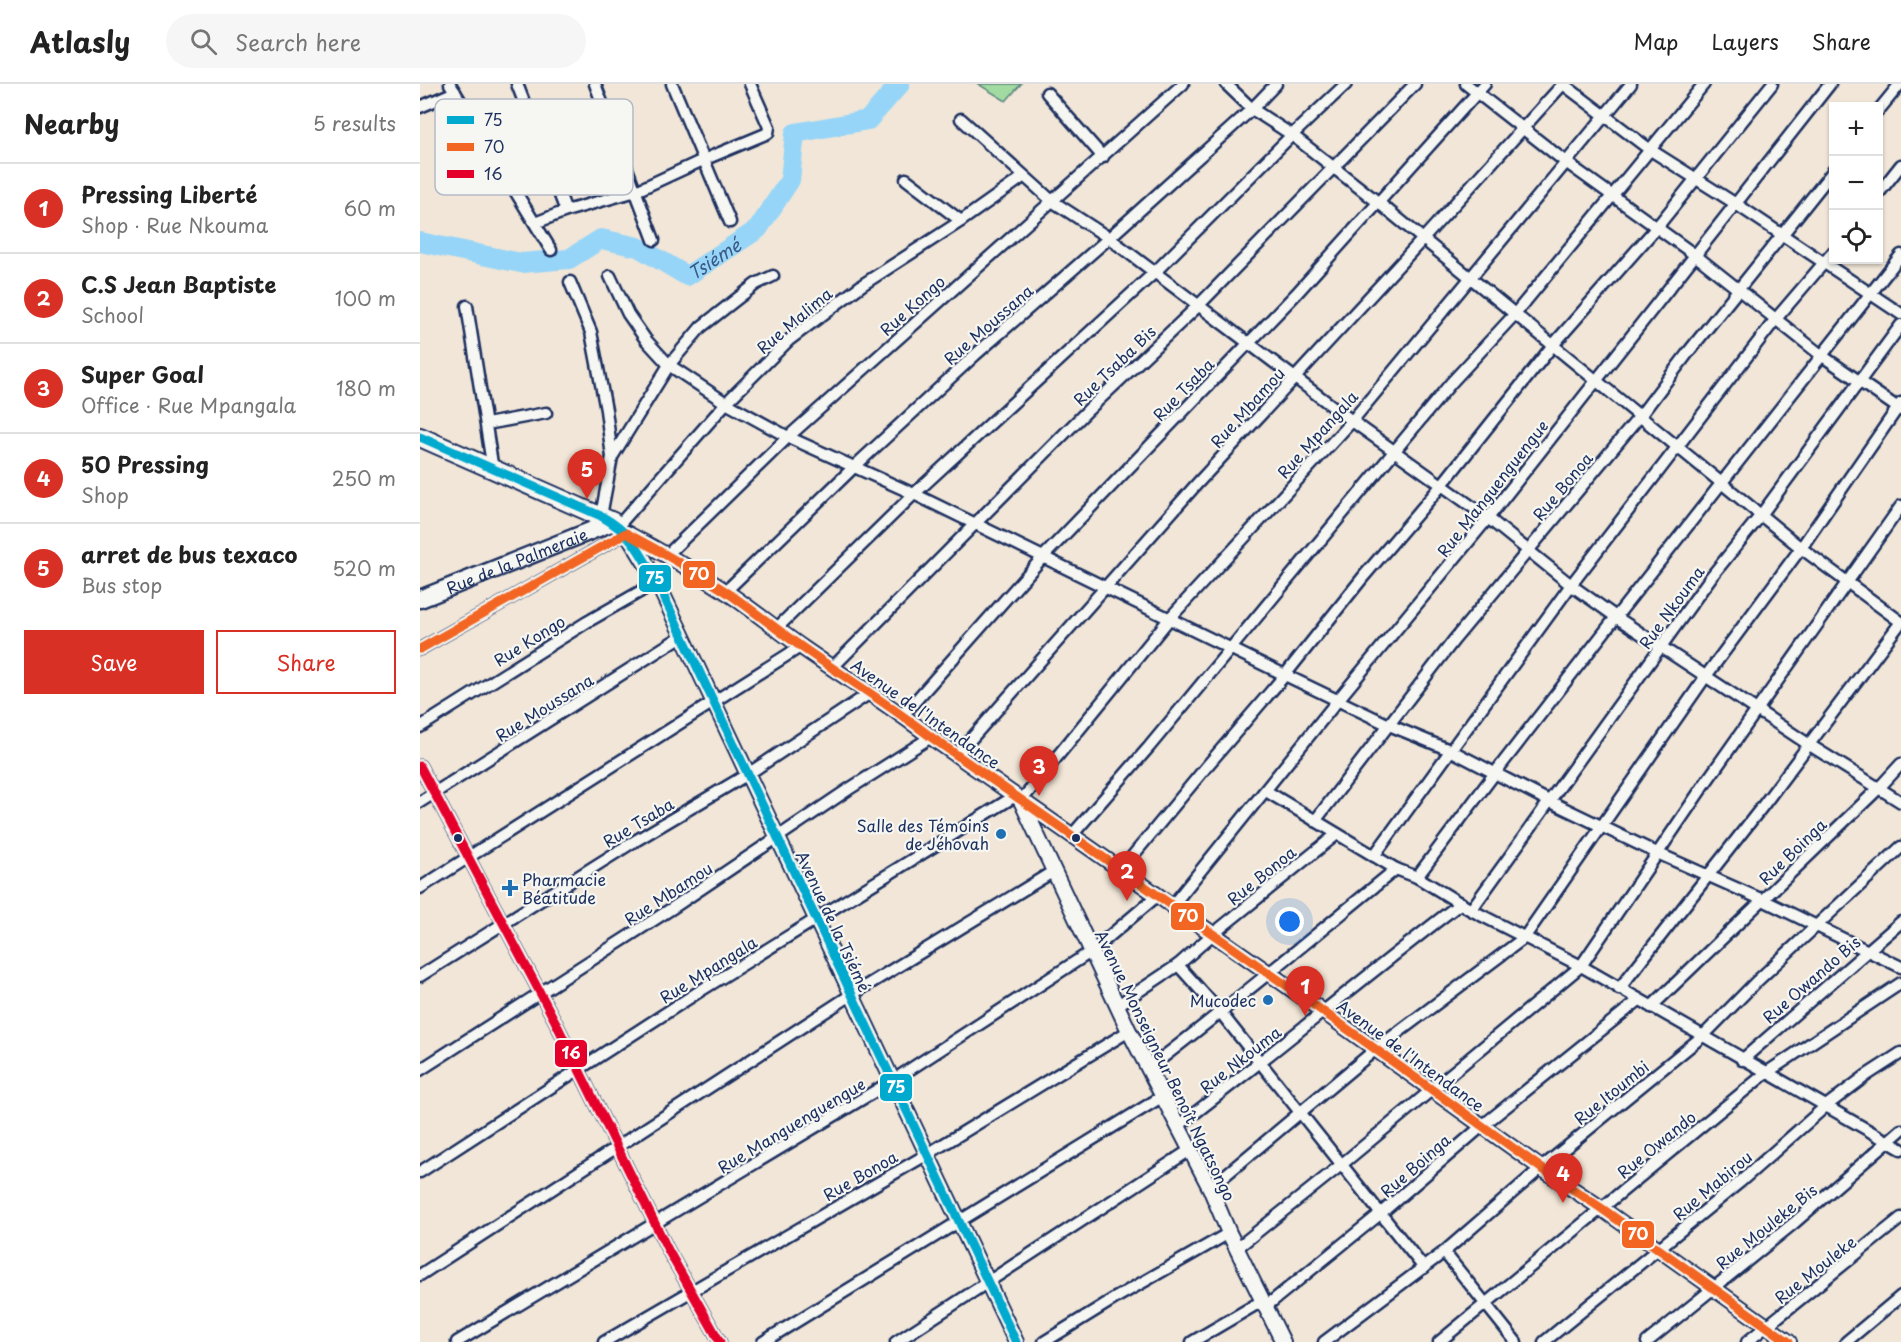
<!DOCTYPE html>
<html lang="en">
<head>
<meta charset="utf-8">
<style>
  :root { --surface:#fff; --page:#f6f6f6; --text:#222; --muted:#767676; --line:#e0e0e0; --accent:#d93025 }
  body { margin:0; font-family:"Playpen Sans",sans-serif; background:var(--page); color:var(--text) }
  .controls { position:absolute; right:18px; top:18px; display:grid; overflow:hidden; border-radius:0px; box-shadow:0 2px 4px #0004 }
  .controls button { width:54px; height:54px; display:grid; place-items:center; padding:0; border:0; border-bottom:2px solid var(--line); background:var(--surface); color:var(--text); font:30px sans-serif }
  .you { position:absolute; left:870px; top:838px; width:21px; height:21px; margin:-15px; border:4px solid #fff; border-radius:50%; background:#1a73e8; box-shadow:0 0 0 9px #1a73e833 }
  .badge { display:grid; place-items:center; width:39px; height:39px; border-radius:50%; background:var(--accent); color:#fff; font-size:20px; font-weight:700 }
  .pin { position:absolute; translate:-50% -50px; filter:drop-shadow(0 2px 3px #0008) }
  .pin::after { content:''; position:absolute; top:32px; width:21px; height:18px; background:inherit; clip-path:polygon(0 0,100% 0,50% 100%) }
  .list { margin:0; padding:0; list-style:none }
  h2 { display:flex; justify-content:space-between; align-items:center; height:78px; margin:0; padding:0 24px; font-size:26px }
  h2 small { font-size:20px; font-weight:400; color:var(--muted) }
  .list li { display:grid; grid-template-columns:39px 1fr auto; gap:18px; align-items:center; box-sizing:border-box; height:90px; padding:0 24px; border-top:2px solid var(--line) }
  .list b { display:block; font-size:22px; white-space:nowrap }
  .list p { margin:0; font-size:20px; white-space:nowrap; color:var(--muted) }
  .list em { font-size:20px; font-style:normal; color:var(--muted) }
  .actions { display:flex; gap:12px; padding:18px 24px }
  .actions a { flex:1; padding:14px 0; border:2px solid var(--accent); border-radius:0px; text-align:center; font-size:21px; color:var(--accent) }
  .actions .main { background:var(--accent); color:#fff }
  .icon { flex:none; width:33px; height:33px; fill:none; stroke:currentColor; stroke-width:2; stroke-linecap:round; stroke-linejoin:round }
  .map { position:relative; flex:none; width:1481px; height:1258px; overflow:hidden }
  header { display:flex; align-items:center; gap:36px; box-sizing:border-box; height:84px; padding:0 30px; background:var(--surface); border-bottom:2px solid var(--line) }
  header strong { font-size:28px }
  nav { display:flex; gap:33px; margin-inline-start:auto; font-size:21px }
  .search { width:420px; height:54px; background:var(--page); display:flex; align-items:center; gap:15px; box-sizing:border-box; padding:0 21px; border-radius:33px; color:var(--muted); font-size:22px }
  main { display:flex }
  aside { flex:1; background:var(--surface) }
  .map>svg:first-child { display:block }
  .green { fill:#a1dba1; stroke:#5e8580; stroke-width:1.5 }
  .lines { fill:none; stroke-linecap:round; stroke-linejoin:round }
  .river { stroke:#97d5f8; stroke-width:20 }
  .street-casing { stroke:#1b2f5e; stroke-width:15 }
  .secondary-casing { stroke:#1b2f5e; stroke-width:18 }
  .primary-casing { stroke:#1b2f5e; stroke-width:21 }
  .highway-casing { stroke:#1b2f5e; stroke-width:22 }
  .street { stroke:#f6f6f2; stroke-width:10 }
  .secondary { stroke:#f6f6f2; stroke-width:14 }
  .primary { stroke:#f6f6f2; stroke-width:16 }
  .highway { stroke:#f6f6f2; stroke-width:18 }
  .bus-1-casing { stroke:#f6f6f2; stroke-width:14 }
  .bus-2-casing { stroke:#f6f6f2; stroke-width:14 }
  .bus-3-casing { stroke:#f6f6f2; stroke-width:14 }
  .bus-1 { stroke:#00a9ce; stroke-width:9 }
  .bus-2 { stroke:#f26522; stroke-width:9 }
  .bus-3 { stroke:#e4002b; stroke-width:9 }
  .poi-dot { fill:#1f6fb2; stroke:#f6f6f2; stroke-width:2 }
  .bus-dot { fill:#1b2f5e; stroke:#f6f6f2; stroke-width:2 }
  .labels { text-anchor:middle; dominant-baseline:central; stroke-width:4.5; stroke-linejoin:round; paint-order:stroke }
  .street-label { font-size:16px; fill:#1b2f5e; stroke:#f6f6f2 }
  .poi-label { font-size:16px; fill:#1b2f5e; stroke:#f6f6f2; text-anchor:end }
  .water-label { font-size:18px; font-style:italic; fill:#3a5884; stroke:#f6f6f2 }
  .key { fill:#f6f6f2; stroke:#b4bac6; stroke-width:1.5 }
  .key-label { font-size:16px; fill:#1b2f5e }
  .line-badge { stroke:#f6f6f2; stroke-width:2 }
  .badge-label { font-size:16px; text-anchor:middle; font-weight:bold; fill:#fff }
</style>
</head>
<body>
<header>
<strong>Atlasly</strong>
<div class="search"><svg class="icon" aria-label="search" viewBox="0 0 24 24"><circle cx="10" cy="10" r="6"/><path d="M15 15l6 6"/></svg>Search here</div>
<nav><a>Map</a><a>Layers</a><a>Share</a></nav>
</header>
<main>
<aside>
<h2>Nearby<small>5 results</small></h2>
<ul class="list">
<li><span class="badge">1</span><div><b>Pressing Liberté</b><p>Shop · Rue Nkouma</p></div><em>60 m</em></li>
<li><span class="badge">2</span><div><b>C.S Jean Baptiste</b><p>School</p></div><em>100 m</em></li>
<li><span class="badge">3</span><div><b>Super Goal</b><p>Office · Rue Mpangala</p></div><em>180 m</em></li>
<li><span class="badge">4</span><div><b>50 Pressing</b><p>Shop</p></div><em>250 m</em></li>
<li><span class="badge">5</span><div><b>arret de bus texaco</b><p>Bus stop</p></div><em>520 m</em></li>
</ul>
<div class="actions"><a class="main">Save</a><a>Share</a></div>
</aside>
<div class="map">
<svg width="1481" height="1258" viewBox="0 0 1481 1258">
  <rect width="100%" height="100%" fill="#f1e6d7"/>
  <filter id="ink" filterUnits="userSpaceOnUse"><feTurbulence type="fractalNoise" baseFrequency=".0167" numOctaves="2"/><feDisplacementMap in="SourceGraphic" scale="12" xChannelSelector="R" yChannelSelector="G"/><feConvolveMatrix kernelMatrix="1 2 1 2 8 2 1 2 1" color-interpolation-filters="sRGB"/></filter>
  <g filter="url(#ink)">
    <path class="green" d="M558,0H601L586,17Z"/>
    <g class="lines">
      <path class="river" id="s1" d="M0,158L101,179L149,175L181,155L218,163L267,192L338,145L370,96L375,49L448,36L480,0"/>
      <defs>
        <g id="street">
          <path d="M30,0L131,166"/>
          <path d="M97,0L146,127"/>
          <path d="M175,0L234,156"/>
          <path d="M252,0L310,138"/>
          <path d="M806,0L832,25L872,51L959,119L1381,464L1481,538"/>
          <path d="M1046,0L1147,79L1275,171L1401,271L1481,326"/>
          <path d="M627,9L683,73"/>
          <path d="M0,23L35,8"/>
          <path d="M1458,27L1480,0"/>
          <path d="M541,35L632,117L689,154L932,337L1068,434L1151,501L1196,533L1388,660L1481,718"/>
          <path d="M486,95L541,137"/>
          <path d="M1458,110L1481,81"/>
          <path d="M115,139L146,127L216,107L283,76L348,49L349,43L330,0"/>
          <path d="M190,192L208,230L226,256L249,281L306,319L368,353L494,410L865,591L969,641L1032,667L1129,717L1237,769L1343,816L1481,883"/>
          <path d="M150,198L171,248L186,326L192,373"/>
          <path d="M47,222L73,386"/>
          <path d="M67,340L126,329"/>
          <path d="M181,432L192,373L249,281L281,243L336,200L353,192"/>
          <path d="M198,442L306,319L369,256L442,201L541,137L603,93"/>
          <path d="M247,471L368,353L763,0"/>
          <path d="M306,507L435,382L555,271L689,154L832,25L856,0"/>
          <path d="M357,544L494,410L734,189L872,51L926,0"/>
          <path d="M0,565L206,449"/>
          <path d="M412,584L668,326L778,222L995,0"/>
          <path d="M483,631L623,473L876,210L1065,0"/>
          <path d="M0,643L167,538L237,498"/>
          <path d="M537,671L775,402L1002,156L1143,0L1229,65L1316,120L1481,230"/>
          <path d="M0,682L135,937L248,1166L300,1258"/>
          <path d="M846,707L976,785L997,793L1051,826L1161,882L1481,1065"/>
          <path d="M601,717L750,534L932,337L1211,0"/>
          <path d="M0,718L262,552"/>
          <path d="M895,737L1034,556L1220,332L1270,266L1414,86"/>
          <path d="M653,750L729,663L1031,299L1095,230L1284,0"/>
          <path d="M954,772L1151,501L1355,236L1414,167"/>
          <path d="M701,786L787,682L865,591L944,492L1021,402L1133,261L1237,143L1352,0"/>
          <path d="M997,793L1075,689L1196,533L1481,171"/>
          <path d="M0,804L380,563"/>
          <path d="M752,822L918,616L1068,434L1410,0"/>
          <path d="M1051,826L1291,493L1341,431L1481,241"/>
          <path d="M758,881L801,929L1004,1184"/>
          <path d="M0,892L210,760L328,690L450,609"/>
          <path d="M1199,905L1342,723L1481,538"/>
          <path d="M698,921L758,881L793,850L917,750"/>
          <path d="M1231,923L1459,704L1481,680"/>
          <path d="M1322,976L1481,838"/>
          <path d="M729,984C813,920 894,852 976,785"/>
          <path d="M0,986L251,825L429,705L511,653"/>
          <path d="M758,1042C854,969 945,892 1041,819"/>
          <path d="M0,1088L280,907L595,712"/>
          <path d="M790,1104L956,965L1104,854L1286,592L1381,464L1481,319"/>
          <path d="M817,1164L921,1081L1161,882L1284,701L1481,422"/>
          <path d="M1024,1168L1096,1258"/>
          <path d="M0,1191L431,911L634,787"/>
          <path d="M845,1223L960,1130L1062,1042L1219,916"/>
          <path d="M37,1258L472,997L672,867L738,811"/>
          <path d="M184,1258L506,1071L709,947"/>
          <path d="M343,1258L743,1012"/>
          <path d="M476,1258L770,1066"/>
          <path d="M624,1258L697,1213L809,1149"/>
          <path d="M772,1258L842,1217"/>
          <path d="M904,1258L1024,1168L1121,1084L1284,951L1335,899L1481,763"/>
          <path d="M1019,1258L1346,989L1481,899"/>
          <path d="M1124,1258L1320,1098L1406,1022L1447,991L1481,969"/>
          <path d="M1227,1258L1374,1139L1481,1046"/>
          <path d="M1327,1258L1481,1134"/>
          <path d="M1426,1258L1481,1212"/>
        </g>
        <g id="secondary">
          <path d="M206,449C240,467 273,486 305,507C332,525 357,546 383,564C426,594 470,621 511,653L873,906L1121,1084L1181,1124L1369,1258"/>
          <path d="M210,454L237,498L596,1258"/>
          <path d="M602,719L709,947L790,1104L809,1149L863,1258"/>
        </g>
        <g id="primary">
          <path id="s2" d="M0,515L193,438"/>
        </g>
        <path id="highway" d="M0,353L193,438"/>
      </defs>
      <use href="#street" class="street-casing"/>
      <use href="#secondary" class="secondary-casing"/>
      <use href="#primary" class="primary-casing"/>
      <use href="#highway" class="highway-casing"/>
      <use href="#street" class="street"/>
      <use href="#secondary" class="secondary"/>
      <use href="#primary" class="primary"/>
      <use href="#highway" class="highway"/>
      <defs>
        <path id="bus-1" d="M0,353L181,432C213,450 219,467 237,498L596,1258"/>
        <path id="bus-2" d="M0,565L206,449C240,467 273,486 305,507C332,525 357,546 383,564C426,594 470,621 511,653L873,906L1121,1084L1181,1124L1369,1258"/>
        <path id="bus-3" d="M0,682L135,937L248,1166L300,1258"/>
      </defs>
      <use href="#bus-1" class="bus-1-casing"/>
      <use href="#bus-2" class="bus-2-casing"/>
      <use href="#bus-3" class="bus-3-casing"/>
      <use href="#bus-1" class="bus-1"/>
      <use href="#bus-2" class="bus-2"/>
      <use href="#bus-3" class="bus-3"/>
    </g>
  </g>
  <g class="poi-dot">
    <circle cx="581" cy="750" r="6"/>
    <path d="M87 795h6v6h6v6h-6v6h-6v-6h-6v-6h6z"/>
    <circle cx="848" cy="916" r="6"/>
  </g>
  <g class="bus-dot">
    <circle cx="38" cy="754" r="5"/>
    <circle cx="656" cy="754" r="5"/>
  </g>
  <g class="labels">
    <g class="street-label">
      <text transform="translate(492 221) rotate(-42)">Rue Kongo</text>
      <text transform="translate(374 236) rotate(-40)">Rue Malima</text>
      <text transform="translate(568 240) rotate(-41)">Rue Moussana</text>
      <text transform="translate(694 281) rotate(-44)">Rue Tsaba Bis</text>
      <text transform="translate(763 305) rotate(-46)">Rue Tsaba</text>
      <text transform="translate(827 323) rotate(-48)">Rue Mbamou</text>
      <text transform="translate(897 350) rotate(-48)">Rue Mpangala</text>
      <text transform="translate(1142 402) rotate(-50)">Rue Bonoa</text>
      <text transform="translate(1072 404) rotate(-52)">Rue Manguenguengue</text>
      <text stroke="none"><textPath href="#s2" startOffset="104">Rue de la Palmeraie</textPath></text>
      <text transform="translate(1251 523) rotate(-54)">Rue Nkouma</text>
      <text transform="translate(109 556) rotate(-32)">Rue Kongo</text>
      <text transform="translate(124 623) rotate(-32)">Rue Moussana</text>
      <text transform="translate(506 629) rotate(35)">Avenue de l'Intendance</text>
      <text transform="translate(218 738) rotate(-31)">Rue Tsaba</text>
      <text transform="translate(1372 767) rotate(-44)">Rue Boinga</text>
      <text transform="translate(841 791) rotate(-39)">Rue Bonoa</text>
      <text transform="translate(248 809) rotate(-33)">Rue Mbamou</text>
      <text transform="translate(414 837) rotate(65)">Avenue de la Tsiémé</text>
      <text transform="translate(288 885) rotate(-32)">Rue Mpangala</text>
      <text transform="translate(1391 895) rotate(-41)">Rue Owando Bis</text>
      <text transform="translate(991 971) rotate(36)">Avenue de l'Intendance</text>
      <text transform="translate(820 975) rotate(-38)">Rue Nkouma</text>
      <text transform="translate(746 981) rotate(64)">Avenue Monseigneur Benoît Ngatsongo</text>
      <text transform="translate(1191 1008) rotate(-39)">Rue Itoumbi</text>
      <text transform="translate(371 1041) rotate(-31)">Rue Manguenguengue</text>
      <text transform="translate(1236 1060) rotate(-39)">Rue Owando</text>
      <text transform="translate(995 1081) rotate(-41)">Rue Boinga</text>
      <text transform="translate(440 1091) rotate(-30)">Rue Bonoa</text>
      <text transform="translate(1292 1101) rotate(-40)">Rue Mabirou</text>
      <text transform="translate(1346 1142) rotate(-39)">Rue Mouleke Bis</text>
      <text transform="translate(1395 1185) rotate(-38)">Rue Mouleke</text>
    </g>
    <g class="poi-label">
      <text x="569" y="741">Salle des Témoins<tspan x="569" dy="18">de Jéhovah</tspan></text>
      <text x="102" y="795" text-anchor="start">Pharmacie<tspan x="102" dy="18">Béatitude</tspan></text>
      <text x="836" y="916">Mucodec</text>
    </g>
    <g class="water-label">
      <text stroke="none"><textPath href="#s1" startOffset="316">Tsiémé</textPath></text>
    </g>
  </g>
  <rect x="15" y="15" width="198" height="96" rx="9" class="key"/>
  <rect x="27" y="32" width="27" height="8" fill="#00a9ce"/>
  <rect x="27" y="59" width="27" height="8" fill="#f26522"/>
  <rect x="27" y="86" width="27" height="8" fill="#e4002b"/>
  <g class="key-label">
    <text x="64" y="42">75</text>
    <text x="64" y="69">70</text>
    <text x="64" y="96">16</text>
  </g>
  <g class="line-badge">
    <rect x="262" y="476" width="34" height="29" rx="6" fill="#f26522"/>
    <rect x="218" y="480" width="34" height="29" rx="6" fill="#00a9ce"/>
    <rect x="750" y="818" width="35" height="29" rx="6" fill="#f26522"/>
    <rect x="134" y="955" width="34" height="29" rx="6" fill="#e4002b"/>
    <rect x="459" y="989" width="34" height="29" rx="6" fill="#00a9ce"/>
    <rect x="1201" y="1136" width="34" height="29" rx="6" fill="#f26522"/>
  </g>
  <g class="badge-label">
    <text x="279" y="496">70</text>
    <text x="235" y="500">75</text>
    <text x="768" y="838">70</text>
    <text x="151" y="975">16</text>
    <text x="476" y="1009">75</text>
    <text x="1218" y="1156">70</text>
  </g>
</svg>
<div class="controls">
<button>+</button>
<button>−</button>
<button><svg class="icon" aria-label="locate" viewBox="0 0 24 24"><circle cx="12" cy="12" r="6"/><path d="M12 2v4M12 18v4M2 12h4M18 12h4"/></svg></button>
</div>
<div class="you"></div>
<div class="pin badge" style="left:885px;top:932px">1</div>
<div class="pin badge" style="left:707px;top:817px">2</div>
<div class="pin badge" style="left:619px;top:712px">3</div>
<div class="pin badge" style="left:1143px;top:1119px">4</div>
<div class="pin badge" style="left:167px;top:415px">5</div>
</div>
</main>
</body>
</html>
